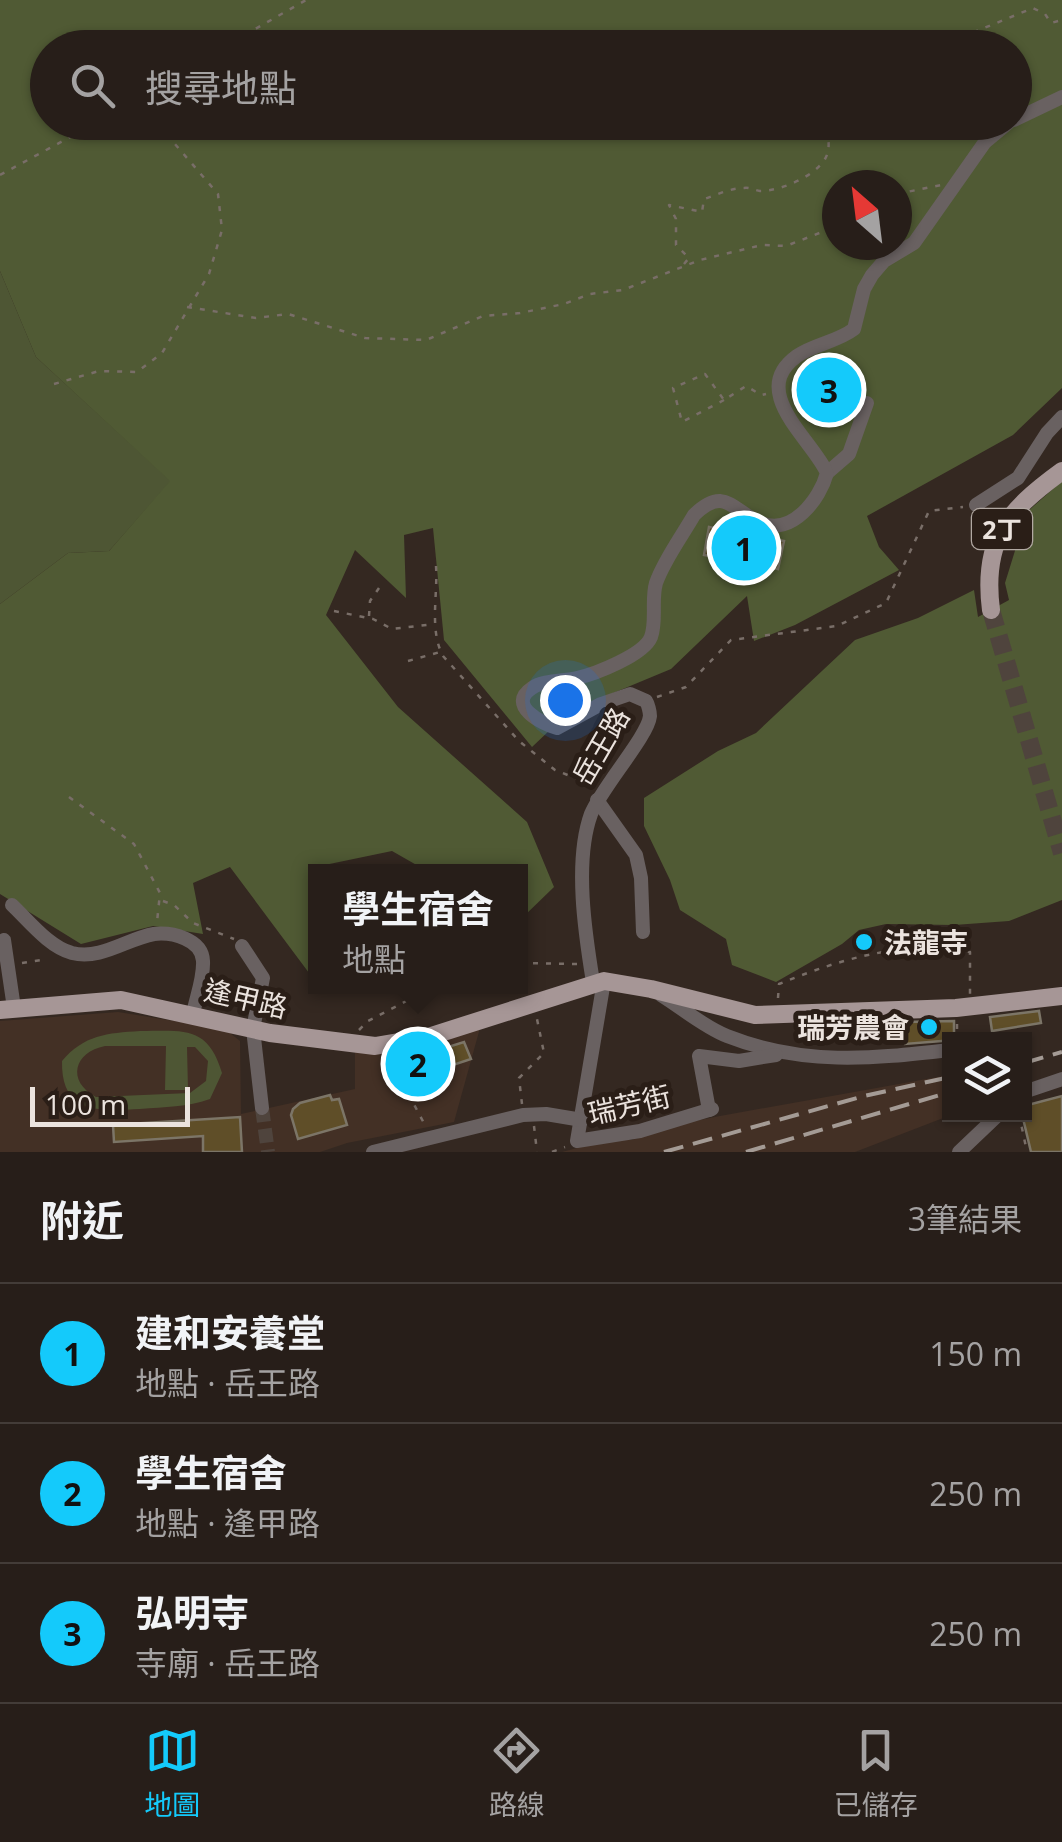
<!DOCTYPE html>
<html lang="zh-TW">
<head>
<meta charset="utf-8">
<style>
  :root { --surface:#271e19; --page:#332b26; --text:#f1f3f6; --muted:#a4a2a2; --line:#433c38; --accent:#14cafb }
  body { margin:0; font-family:"Open Sans","Noto Sans TC",sans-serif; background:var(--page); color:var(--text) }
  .controls { position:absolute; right:30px; bottom:30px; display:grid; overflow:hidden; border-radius:0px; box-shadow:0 2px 8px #0004 }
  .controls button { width:90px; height:90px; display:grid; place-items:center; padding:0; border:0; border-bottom:2px solid var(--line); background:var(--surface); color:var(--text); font:50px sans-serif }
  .compass { position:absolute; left:822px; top:170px; width:90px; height:90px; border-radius:50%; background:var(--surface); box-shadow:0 2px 8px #0004; rotate:332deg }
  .scale { position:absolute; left:30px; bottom:25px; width:160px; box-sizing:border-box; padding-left:10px; border:5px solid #ebe3de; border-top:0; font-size:28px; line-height:35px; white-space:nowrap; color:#ebe3de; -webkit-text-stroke:8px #2a1e17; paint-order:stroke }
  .you { position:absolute; left:565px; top:700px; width:35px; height:35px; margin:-25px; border:8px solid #fff; border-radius:50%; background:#1a73e8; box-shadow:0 0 0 15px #1a73e833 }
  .badge { display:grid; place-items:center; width:65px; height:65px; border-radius:50%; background:var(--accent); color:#111; font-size:32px; font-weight:700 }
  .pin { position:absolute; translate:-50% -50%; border:5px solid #fff; box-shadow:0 2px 10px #0006 }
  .popup { position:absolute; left:308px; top:864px; width:220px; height:130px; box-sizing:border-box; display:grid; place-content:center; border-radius:0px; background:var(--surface); filter:drop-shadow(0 2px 8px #0005); font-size:32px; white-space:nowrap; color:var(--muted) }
  .popup b { font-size:38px; color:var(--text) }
  .popup::after { content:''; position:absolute; left:50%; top:100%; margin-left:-20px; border:20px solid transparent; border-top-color:var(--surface) }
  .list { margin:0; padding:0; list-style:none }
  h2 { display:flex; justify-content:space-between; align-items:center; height:130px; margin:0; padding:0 40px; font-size:42px }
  h2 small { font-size:32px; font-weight:400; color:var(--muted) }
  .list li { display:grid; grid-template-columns:65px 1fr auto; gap:30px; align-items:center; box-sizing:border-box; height:140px; padding:0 40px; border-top:2px solid var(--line) }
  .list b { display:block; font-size:38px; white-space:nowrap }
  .list p { margin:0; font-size:32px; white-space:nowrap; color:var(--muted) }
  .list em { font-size:32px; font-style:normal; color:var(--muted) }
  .icon { flex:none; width:55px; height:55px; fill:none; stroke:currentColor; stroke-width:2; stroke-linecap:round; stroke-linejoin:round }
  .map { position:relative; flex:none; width:1062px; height:1152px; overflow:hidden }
  .search { position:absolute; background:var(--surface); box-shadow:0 2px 8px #0004; left:30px; right:30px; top:30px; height:110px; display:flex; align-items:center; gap:25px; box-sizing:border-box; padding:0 35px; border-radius:55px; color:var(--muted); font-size:38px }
  .sheet { height:550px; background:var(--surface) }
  nav { display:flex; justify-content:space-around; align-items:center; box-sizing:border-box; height:140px; border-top:2px solid var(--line); background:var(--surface); font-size:28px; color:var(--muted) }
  nav a { display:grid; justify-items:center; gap:5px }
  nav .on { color:var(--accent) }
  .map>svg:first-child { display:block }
  .built { fill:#433025 }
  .green { fill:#4e5634; fill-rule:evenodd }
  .forest { fill:#505a34; fill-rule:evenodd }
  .building { fill:#5f4e28; stroke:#7c7567; stroke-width:2.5 }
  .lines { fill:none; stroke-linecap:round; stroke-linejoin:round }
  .minor-tunnel { stroke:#4f443d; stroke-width:14; stroke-dasharray:14 7; stroke-linecap:butt }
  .major-tunnel { stroke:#4f443d; stroke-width:18; stroke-dasharray:18 9; stroke-linecap:butt }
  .path { stroke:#796e68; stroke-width:2.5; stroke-dasharray:5 8; stroke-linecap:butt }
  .minor { stroke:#696161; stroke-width:14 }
  .major { stroke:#a69696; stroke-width:18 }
  .rail { stroke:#a49b95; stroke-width:4; stroke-dasharray:20 10; stroke-linecap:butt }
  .poi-dot { fill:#14cafb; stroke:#2a1e17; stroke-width:4 }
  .labels { text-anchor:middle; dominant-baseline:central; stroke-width:10; stroke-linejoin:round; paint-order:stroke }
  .shield { fill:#2a1e17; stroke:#b1a8a2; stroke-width:2.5 }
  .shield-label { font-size:25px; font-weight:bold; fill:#ebe3de }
  .street-label { font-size:28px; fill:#ebe3de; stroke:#2a1e17 }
  .poi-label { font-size:28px; font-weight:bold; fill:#ebe3de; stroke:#2a1e17; text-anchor:start }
</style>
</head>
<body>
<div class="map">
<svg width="1062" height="1152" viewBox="0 0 1062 1152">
  <rect width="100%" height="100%" fill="#342821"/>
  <g class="built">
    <path d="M118,1012L225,1029L240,1041L241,1114L355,1089V1051L480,1028L454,1122L347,1143L320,1152H0V1021Z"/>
    <path d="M949,1075L951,1115L855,1152H562L607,1140H632L680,1124L720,1116Z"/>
  </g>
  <g class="green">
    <path d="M0,271L36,357L171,481L109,551L68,553L0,604Z"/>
    <path d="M140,1031C183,1031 208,1025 222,1073L210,1099C187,1107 165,1107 140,1109C100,1111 61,1115 62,1061C84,1035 107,1033 140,1031ZM105,1046H166L165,1090H188L187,1047H195L208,1061L206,1081L190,1093L96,1097C66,1081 74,1052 105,1046Z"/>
  </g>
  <g class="forest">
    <path d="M0,0H1062V388L1013,435L867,516L879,547L899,570L795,625L754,641L747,596L671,669L570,711L532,747L444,640L433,528L404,535L406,598L355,550L326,615L398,707L527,822L554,887L521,919L520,872L427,871L392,851L315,867V981L230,867L193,883L203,934L153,926L81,944L0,894V604L68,553L109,551L170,481L36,357L0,271ZM48,48H1014V122H48ZM837,185H897V245H837Z"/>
    <path d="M1062,481V900L1009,921L954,925L886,924L859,930L842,944L776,982L732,965L726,939L680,910L670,880L644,826V798L718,751L756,733L855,640L918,618L974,590L978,617L1009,600L1005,583L1027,512Z"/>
  </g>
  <g class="building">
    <path d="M709,527L784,541L778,569L704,555Z"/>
    <path d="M1039,1011L1041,1023L992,1031L990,1017Z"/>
    <path d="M954,1021V1040L905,1044L904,1022Z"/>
    <path d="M464,1042L471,1059L444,1068L441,1061L425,1067L429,1081L411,1087L401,1054L444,1045L445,1048Z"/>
    <path d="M330,1095L332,1100L339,1099L347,1125L298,1139L291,1115L293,1109L300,1103Z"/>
    <path d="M1062,1096V1152H1031L1022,1114H1024V1106Z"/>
    <path d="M240,1117L242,1152H203V1136L114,1142L113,1125Z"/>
  </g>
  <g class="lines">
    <path class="minor-tunnel" d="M262,1108L268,1152"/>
    <path class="major-tunnel" d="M991,610L1062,853"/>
    <g class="path">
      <path d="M222,48L306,0"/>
      <path d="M953,48L967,35L1033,8L1045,14L1051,23L1062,20"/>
      <path d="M0,175L98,122"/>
      <path d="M897,194L941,185"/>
      <path d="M684,264L689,258L676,245V219L669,205L702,212L704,199C717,195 730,188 744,188C749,187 754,190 760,191C780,191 814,177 825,159C831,149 828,138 827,127L839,122"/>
      <path d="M187,307L256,318L288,314L365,338L426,340L483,316L520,313L564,304L590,294L623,290L700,260L762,245L786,246L822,232L837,217"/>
      <path d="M54,384L99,371L137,372L162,353L209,274L222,230L218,194L156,122"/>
      <path d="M724,400L682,422L673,388L705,374L724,400L746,386L761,395L766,394"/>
      <path d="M436,566C438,595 429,630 443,656L519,741L555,770L593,785"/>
      <path d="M334,611L373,619L392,629L434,624"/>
      <path d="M369,616L370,601L379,588"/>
      <path d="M408,661L440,652"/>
      <path d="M657,697L686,687L731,640L837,626L886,603L929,511L963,507"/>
      <path d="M555,716L559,695"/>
      <path d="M69,797L134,844L160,893L157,922"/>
      <path d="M163,901L174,905L193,923L234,939"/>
      <path d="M22,963L41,960"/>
      <path d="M520,963L579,964"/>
      <path d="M778,998L779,984C821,967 870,950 915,949C933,948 952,951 970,952V994"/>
      <path d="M957,1024V1040"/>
      <path d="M359,1030L368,1021L435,986"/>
      <path d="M399,1056L409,1095L426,1127"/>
      <path d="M522,1104L519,1078L544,1053L537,1019"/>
      <path d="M1019,1114L1027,1152"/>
      <path d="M534,1126L537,1152"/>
      <path d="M552,1152L565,1147"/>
    </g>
    <g class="minor">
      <path d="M1014,120L1062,97"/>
      <path d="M827,473L849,454L867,403"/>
      <path d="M976,505L1018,478L1047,433L1062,417"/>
      <path d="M597,800L636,855L641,878L643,932"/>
      <path d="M12,905C29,921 49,947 72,953C102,960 126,939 154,934C172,932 202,939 203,961C204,978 196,998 193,1014"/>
      <path d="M4,940L14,1008"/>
      <path d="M242,946L263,978L253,1029L262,1108"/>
      <path d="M604,981L577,1141L640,1131L712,1109"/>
      <path d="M593,982C585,933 574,861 591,814C602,787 648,736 650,716C650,712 648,704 646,701L630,694L601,704L557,728C542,724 506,705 532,688C542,680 564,681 577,678C595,674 644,655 651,637C657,621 651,600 656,583C664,560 682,536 694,515C725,485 732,511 761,523C792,536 820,499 827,473C813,440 747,392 797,356C814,344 837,342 854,329L864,289L872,275L884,261L914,243L985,142L1009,122"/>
      <path d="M661,995C682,1008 704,1027 727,1036C803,1066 871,1059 950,1050"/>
      <path d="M1024,1092L1062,1079"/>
      <path d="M709,1110L699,1056L739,1061L776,1055"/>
      <path d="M373,1152L523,1115L546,1114L582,1120"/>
      <path d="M959,1152L999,1114"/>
    </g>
    <g class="major">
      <path d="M991,610C982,540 1007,511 1062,471"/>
      <path d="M0,1010L121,1000L270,1033L375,1046L428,1037L604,981L651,989L755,1015L956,1008L1062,996"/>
    </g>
    <g class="rail">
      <path d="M1024,1063L1062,1052"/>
      <path d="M664,1152L864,1096L950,1077"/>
      <path d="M746,1152L950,1092"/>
    </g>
  </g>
  <g class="poi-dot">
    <circle cx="864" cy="942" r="10"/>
    <circle cx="929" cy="1027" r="10"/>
  </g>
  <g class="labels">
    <rect class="shield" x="972" y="509" width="60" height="40" rx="8"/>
    <g class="shield-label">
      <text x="1002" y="529">2丁</text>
    </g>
    <g class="street-label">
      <text transform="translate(600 746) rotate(-60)">岳王路</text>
      <text transform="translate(246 998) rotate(13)">逢甲路</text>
      <text transform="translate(629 1104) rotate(-13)">瑞芳街</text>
    </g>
    <g class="poi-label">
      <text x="884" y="942">法龍寺</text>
      <text x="909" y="1027" text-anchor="end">瑞芳農會</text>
    </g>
  </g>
</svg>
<div class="controls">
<button><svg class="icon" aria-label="layers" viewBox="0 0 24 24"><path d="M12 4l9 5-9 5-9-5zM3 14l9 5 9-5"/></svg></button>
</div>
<svg class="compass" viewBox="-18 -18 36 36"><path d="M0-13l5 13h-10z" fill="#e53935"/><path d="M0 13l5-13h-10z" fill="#a4a2a2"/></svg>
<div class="scale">100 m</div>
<div class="you"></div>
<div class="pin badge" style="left:744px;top:548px">1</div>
<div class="pin badge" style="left:418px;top:1064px">2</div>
<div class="popup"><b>學生宿舍</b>地點</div>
<div class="pin badge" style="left:829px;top:390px">3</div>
<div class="search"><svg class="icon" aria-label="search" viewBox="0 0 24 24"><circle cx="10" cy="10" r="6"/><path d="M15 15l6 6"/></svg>搜尋地點</div>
</div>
<section class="sheet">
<h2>附近<small>3筆結果</small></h2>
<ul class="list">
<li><span class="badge">1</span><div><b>建和安養堂</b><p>地點 · 岳王路</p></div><em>150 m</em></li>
<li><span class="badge">2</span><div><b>學生宿舍</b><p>地點 · 逢甲路</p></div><em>250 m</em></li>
<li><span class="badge">3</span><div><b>弘明寺</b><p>寺廟 · 岳王路</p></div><em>250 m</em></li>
</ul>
</section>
<nav>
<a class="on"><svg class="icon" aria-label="map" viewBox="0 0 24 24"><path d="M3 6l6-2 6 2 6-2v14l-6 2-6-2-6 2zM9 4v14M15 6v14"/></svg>地圖</a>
<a><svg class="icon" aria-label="directions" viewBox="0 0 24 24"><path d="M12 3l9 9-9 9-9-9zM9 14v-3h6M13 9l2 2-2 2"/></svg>路線</a>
<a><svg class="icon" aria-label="saved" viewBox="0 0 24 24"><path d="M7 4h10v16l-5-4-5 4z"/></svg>已儲存</a>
</nav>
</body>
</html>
